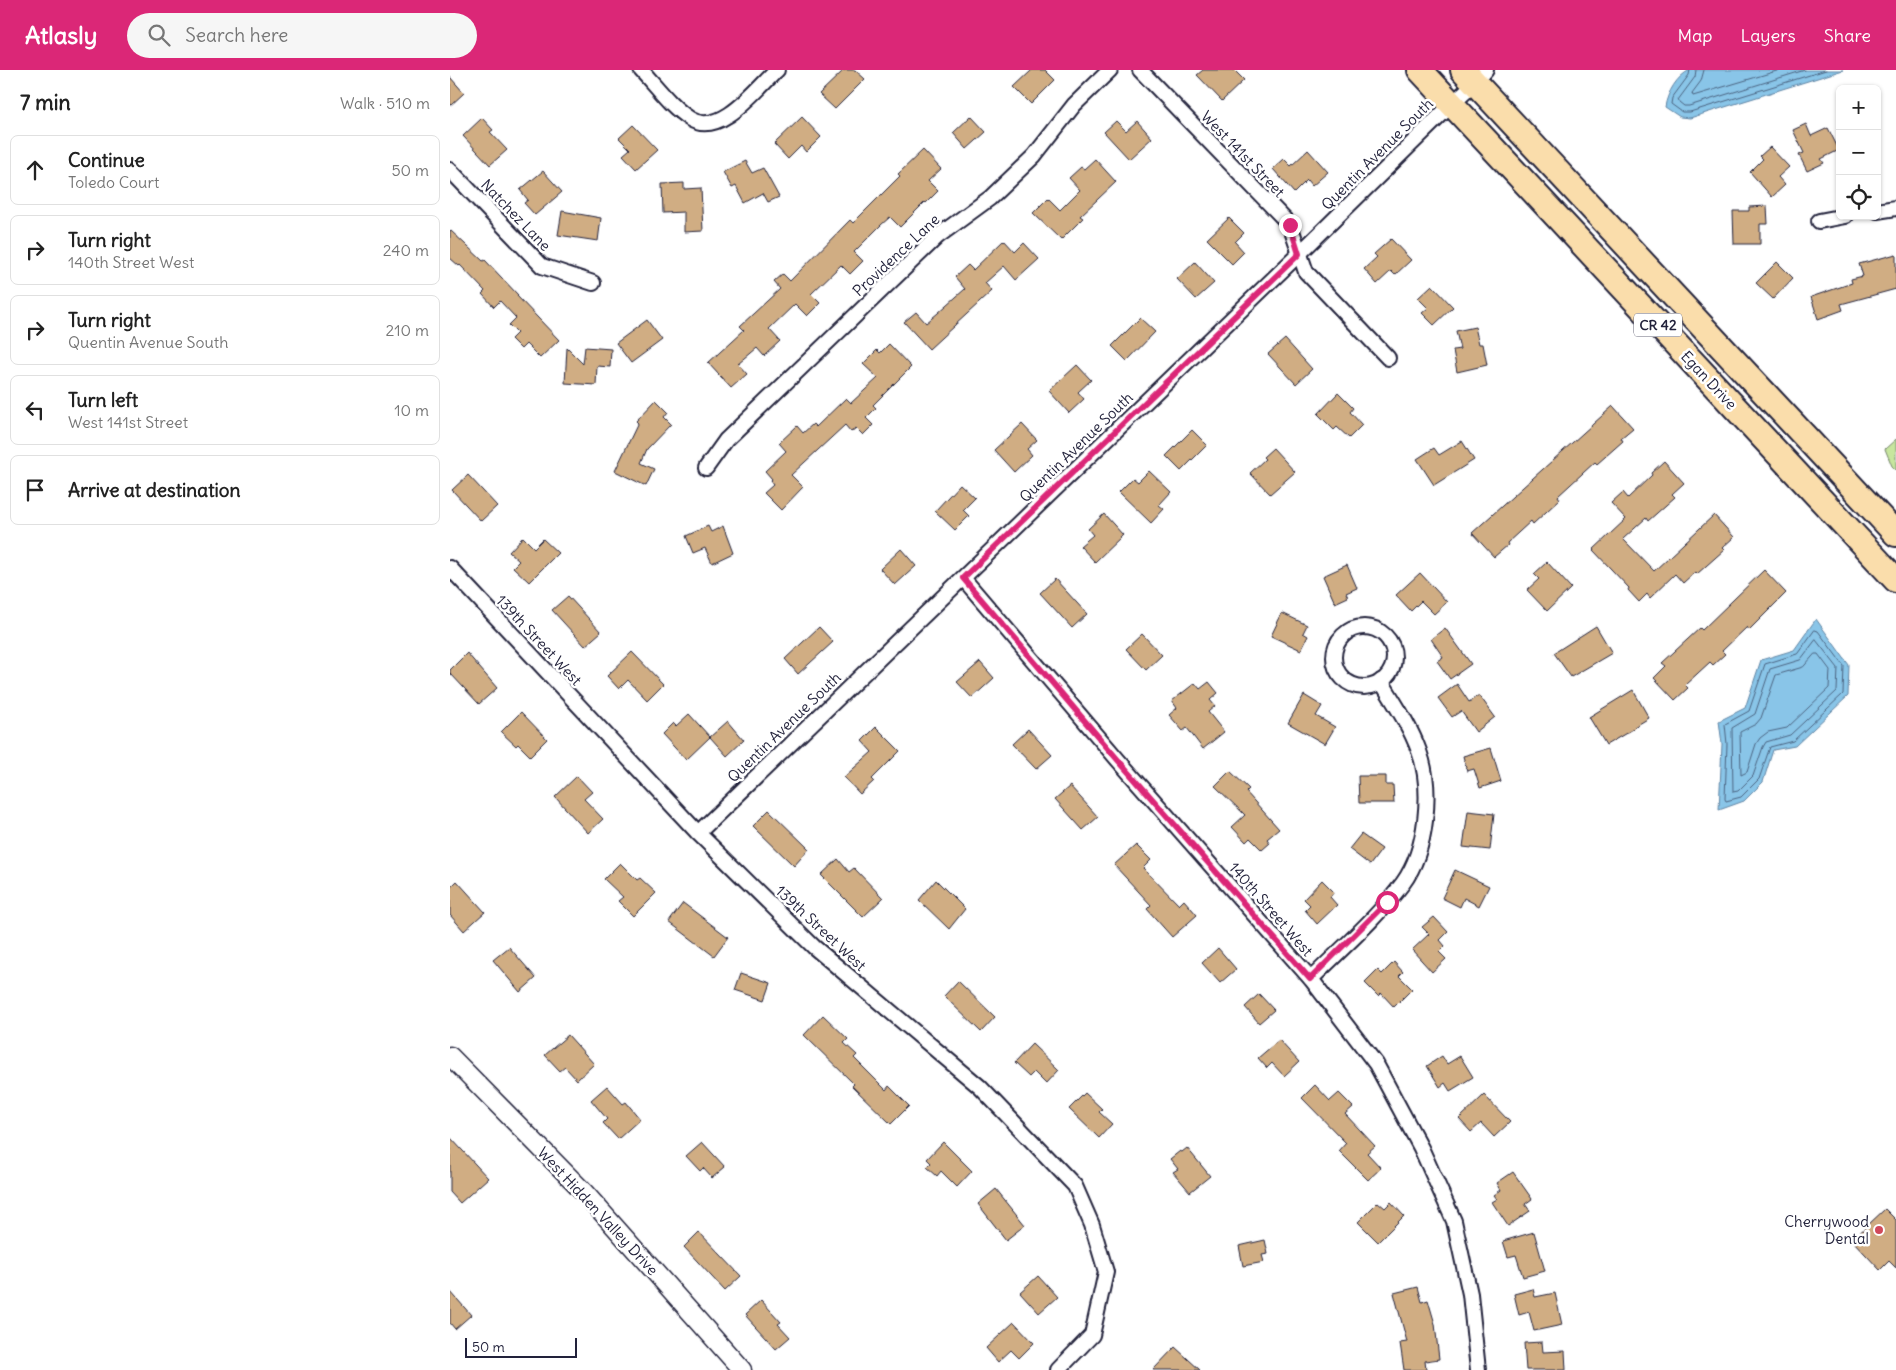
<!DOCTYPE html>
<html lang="en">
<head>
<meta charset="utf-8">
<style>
  :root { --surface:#fff; --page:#f6f6f6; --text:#222; --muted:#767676; --line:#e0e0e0; --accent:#db2777 }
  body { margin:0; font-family:Delius,sans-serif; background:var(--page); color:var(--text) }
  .controls { position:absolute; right:15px; top:15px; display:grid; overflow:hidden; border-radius:8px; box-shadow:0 1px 4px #0004 }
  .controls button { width:45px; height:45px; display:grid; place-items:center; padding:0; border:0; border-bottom:1px solid var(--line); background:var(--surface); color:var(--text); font:25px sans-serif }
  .scale { position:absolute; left:15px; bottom:12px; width:112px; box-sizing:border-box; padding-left:5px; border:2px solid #22223b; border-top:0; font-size:14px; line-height:18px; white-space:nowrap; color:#22223b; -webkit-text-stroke:4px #fff; paint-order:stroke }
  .stop { position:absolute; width:15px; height:15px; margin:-11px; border:4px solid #db2777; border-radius:50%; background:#fff }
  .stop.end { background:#db2777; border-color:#fff; box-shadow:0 1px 5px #0008 }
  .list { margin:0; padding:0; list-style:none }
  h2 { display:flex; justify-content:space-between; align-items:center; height:65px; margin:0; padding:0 20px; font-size:21px }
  h2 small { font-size:16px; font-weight:400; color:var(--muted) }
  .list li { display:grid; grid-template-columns:32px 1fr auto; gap:15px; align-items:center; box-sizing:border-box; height:70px; margin:0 10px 10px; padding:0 10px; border:1px solid var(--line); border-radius:8px }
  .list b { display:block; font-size:19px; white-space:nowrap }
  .list p { margin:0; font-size:16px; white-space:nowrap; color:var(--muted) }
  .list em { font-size:16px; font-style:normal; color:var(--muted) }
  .icon { flex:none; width:28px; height:28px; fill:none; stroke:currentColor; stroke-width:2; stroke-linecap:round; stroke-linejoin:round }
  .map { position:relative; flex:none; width:1446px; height:1300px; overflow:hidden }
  header { display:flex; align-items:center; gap:30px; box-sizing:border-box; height:70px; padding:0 25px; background:var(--accent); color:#fff }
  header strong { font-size:24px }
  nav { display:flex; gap:28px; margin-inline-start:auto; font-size:18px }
  .search { width:350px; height:45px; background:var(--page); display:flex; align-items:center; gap:12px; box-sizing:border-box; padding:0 18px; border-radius:28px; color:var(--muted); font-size:19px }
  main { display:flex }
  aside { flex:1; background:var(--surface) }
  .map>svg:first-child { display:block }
  .green { fill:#c7e69e; stroke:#74846c }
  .water { fill:#89c5e8; stroke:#6084a3 }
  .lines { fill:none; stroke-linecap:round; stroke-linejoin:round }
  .shore { stroke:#4b6380; stroke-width:1 }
  .building { fill:#d0ad83; stroke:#22223b }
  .minor-casing { stroke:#22223b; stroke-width:18 }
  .tertiary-casing { stroke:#22223b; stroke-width:21 }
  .trunk-casing { stroke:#22223b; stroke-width:28 }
  .minor { stroke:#fff; stroke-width:14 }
  .tertiary { stroke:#fff; stroke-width:18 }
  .trunk { stroke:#faddab; stroke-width:24 }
  .route { stroke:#db2777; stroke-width:6 }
  .poi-dot { fill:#d1495b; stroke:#fff; stroke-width:2 }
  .labels { text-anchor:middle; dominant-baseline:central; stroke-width:5; stroke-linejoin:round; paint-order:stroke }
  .shield { fill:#fff; stroke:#646476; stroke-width:1 }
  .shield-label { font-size:14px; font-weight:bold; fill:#22223b }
  .street-label { font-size:15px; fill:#22223b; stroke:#fff }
  .poi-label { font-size:15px; fill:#22223b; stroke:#fff; text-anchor:end }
</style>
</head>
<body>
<header>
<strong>Atlasly</strong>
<div class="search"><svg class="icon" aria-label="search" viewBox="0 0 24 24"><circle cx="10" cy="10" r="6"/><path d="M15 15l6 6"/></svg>Search here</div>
<nav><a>Map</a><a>Layers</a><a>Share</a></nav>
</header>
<main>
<aside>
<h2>7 min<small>Walk · 510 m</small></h2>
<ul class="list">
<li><svg class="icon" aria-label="ahead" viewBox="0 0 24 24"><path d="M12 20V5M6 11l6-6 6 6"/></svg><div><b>Continue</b><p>Toledo Court</p></div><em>50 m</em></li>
<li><svg class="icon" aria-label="right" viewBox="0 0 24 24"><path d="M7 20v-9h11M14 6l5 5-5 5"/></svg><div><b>Turn right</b><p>140th Street West</p></div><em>240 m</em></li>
<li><svg class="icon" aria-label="right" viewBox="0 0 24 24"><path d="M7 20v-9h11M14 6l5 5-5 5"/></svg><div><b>Turn right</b><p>Quentin Avenue South</p></div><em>210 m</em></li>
<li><svg class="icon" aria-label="left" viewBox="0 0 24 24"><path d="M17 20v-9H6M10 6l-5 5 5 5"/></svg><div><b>Turn left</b><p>West 141st Street</p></div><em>10 m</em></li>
<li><svg class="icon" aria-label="arrive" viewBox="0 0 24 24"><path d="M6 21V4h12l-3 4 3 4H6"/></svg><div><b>Arrive at destination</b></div></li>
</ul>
</aside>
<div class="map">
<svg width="1446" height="1300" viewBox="0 0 1446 1300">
  <rect width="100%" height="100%" fill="#fff"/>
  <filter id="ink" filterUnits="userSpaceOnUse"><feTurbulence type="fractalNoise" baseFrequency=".02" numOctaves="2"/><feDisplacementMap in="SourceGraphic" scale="10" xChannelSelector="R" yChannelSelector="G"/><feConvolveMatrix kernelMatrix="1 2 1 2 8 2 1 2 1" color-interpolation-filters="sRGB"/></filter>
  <g filter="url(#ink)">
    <path class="green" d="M1446,369V400L1442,396L1435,379Z"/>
    <g class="water">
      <path d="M1240,0H1393L1240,48L1230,47L1215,37C1217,23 1227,6 1240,0Z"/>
      <path d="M1366,549L1399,595L1398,626L1345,676L1323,680L1313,712L1294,731L1269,740L1272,674L1269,651L1295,638L1311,590L1344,580Z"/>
    </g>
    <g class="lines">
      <g class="shore">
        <path d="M1240,0L1239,5L1222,28L1221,34L1232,42H1240L1376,0"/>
        <path d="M1246,0L1245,7L1228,30L1229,32L1234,36H1239L1355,0"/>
        <path d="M1254,0L1251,11L1242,23L1243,26L1330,0"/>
        <path d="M1365,560L1368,561L1394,596L1393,624L1343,671L1320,677L1309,709L1291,727L1276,731L1275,729L1277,674L1275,654L1299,641L1315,594L1347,584Z"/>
        <path d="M1366,570L1388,598L1387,621L1340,665L1316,672L1313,677L1303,706L1288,721L1283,722L1282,658L1305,644L1320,599L1350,590Z"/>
        <path d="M1365,584H1368L1380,600L1379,618L1337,658L1318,662L1310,668L1306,674L1297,702L1291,705L1290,662L1306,654L1311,648L1326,605L1353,597Z"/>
      </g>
    </g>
    <g class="building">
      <path d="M394,0H405L415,9L385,39L369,24Z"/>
      <path d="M582,0H595L605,10L581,34L564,17Z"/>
      <path d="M753,0H784L794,10L772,31L747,5Z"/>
      <path d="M0,7L14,23L0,36Z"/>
      <path d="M521,46L536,62L517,79L503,63Z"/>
      <path d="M352,47L371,67L356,82L351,76L338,89L324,74Z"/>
      <path d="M32,48L43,60L40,62L57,80L40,95L13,66Z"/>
      <path d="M666,51L676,61L687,51L702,68L679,89L654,62Z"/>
      <path d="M1356,54L1361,66L1378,58L1389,80L1371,89L1374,93L1357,101L1349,85L1354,83L1343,60Z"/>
      <path d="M183,55L207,80L186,99L173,85L180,79L169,68Z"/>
      <path d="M1320,77L1339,97L1328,107L1335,115L1322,127L1300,102L1313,89L1310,86Z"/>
      <path d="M473,80L491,99L478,111L488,121L476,133L475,132L450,157L440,147L431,155L404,182L413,191L400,204L391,195L361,224L370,233L357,246L345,234L319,259L330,271L314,286L307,278L288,294L297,304L281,318L258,293L294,260L290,256L330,219L324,212L333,204L340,211L400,150L403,153L450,106L448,104Z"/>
      <path d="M858,80L878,102L862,116L857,110L844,123L823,99L834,89L841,96Z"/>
      <path d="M645,89L666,112L630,146L633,148L611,170L583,143L598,128L610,140L630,120L619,108L631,97L634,99Z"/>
      <path d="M295,91L302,103L313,98L329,127L318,132L313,123L295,133L286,116L282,118L273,102Z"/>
      <path d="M93,101L112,122L85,145L74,133L78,130L70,120Z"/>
      <path d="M234,113V119L251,118L253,161L234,162V142L213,143L212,114Z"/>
      <path d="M1317,136L1318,154H1310V174H1284L1283,141H1299V137Z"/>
      <path d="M112,141L151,148L148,171L108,165Z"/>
      <path d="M779,148L794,163L785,172L794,182L782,194L757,169Z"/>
      <path d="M0,160L33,191L35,190L68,225L67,226L109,270L90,288L76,274L71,279L61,269L67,263L59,255L66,248L50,231L44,237L32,224L35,221L10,195L9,196L0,188Z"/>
      <path d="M941,169L961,190L945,205L941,201L927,214L914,199L927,187L924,184Z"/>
      <path d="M554,170L565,182L574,173L589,189L566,210L554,196L535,213L542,221L479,279L454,252L466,242L476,253L488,243L515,219L505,207L518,195L523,200Z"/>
      <path d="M1446,184V219L1391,234L1393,240L1368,249L1361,227L1402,213L1401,209L1413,206L1409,194Z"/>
      <path d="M745,192L764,213L746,229L727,209Z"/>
      <path d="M1327,192L1343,208L1323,229L1306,213Z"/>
      <path d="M982,215L1003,237L984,255L972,243L978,238L968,228Z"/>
      <path d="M690,248L705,262L677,291L662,276Z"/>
      <path d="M197,250L212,270L181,293L166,273Z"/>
      <path d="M1025,257L1029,274H1033L1037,295L1007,302L1003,280L1010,279L1006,261Z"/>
      <path d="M835,269L862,299L846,314L818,284Z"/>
      <path d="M439,274L461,297L423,335L426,338L416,348L423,355L413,365L406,358L401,362L395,355L341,405L353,417L331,440L314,423L323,415L320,411L322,409L315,401L336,381L329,373L347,356L353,363L363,354L366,357L396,328L401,333L428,308L413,294L427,280L430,283Z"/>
      <path d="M135,277L161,279L160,297L147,296L146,315L115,313L117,278L133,294Z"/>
      <path d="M627,295L641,310L628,322L634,329L619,343L599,321Z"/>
      <path d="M888,323L903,338L900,342L912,355L899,368L887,357L884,360L868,344Z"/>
      <path d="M206,330L218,342L214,347L221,354L197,379L191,393L204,399L196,416L165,401L188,353L186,351Z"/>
      <path d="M1163,336L1183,358L1171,368L1173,371L1147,394L1145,392L1108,426L1110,429L1083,454L1081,451L1057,473L1058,475L1044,487L1022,463Z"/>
      <path d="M572,354L587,370L577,379L582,385L564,402L544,380Z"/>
      <path d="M742,360L757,375L731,401L716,386Z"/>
      <path d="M1012,371L1024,390L984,415L967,389L984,378L989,385Z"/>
      <path d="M823,378L845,402L820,424L800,403L815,389L813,387Z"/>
      <path d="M1214,391L1234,413L1222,424L1225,427L1198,451L1196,448L1173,469L1204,501L1264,445L1284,467L1272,478L1274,480L1247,504L1245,502L1233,513L1225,504L1200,528L1197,524L1189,532L1178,520L1179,518L1143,480L1176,449L1161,433L1173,422L1178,428L1202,405L1201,403Z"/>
      <path d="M699,401L721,422L709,435L714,439L701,453L669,422L683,408L688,412Z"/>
      <path d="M18,405L47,436L31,451L2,420Z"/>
      <path d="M510,414L525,428L513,440L519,446L505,460L485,441Z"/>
      <path d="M654,444L673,465L645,492L630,476L643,465L638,459Z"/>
      <path d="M258,456L261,462L273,456L283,483L262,493L255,478L243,483L236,466Z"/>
      <path d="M73,467L84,478L93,469L108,483L79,512L63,497L69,491L59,482Z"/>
      <path d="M451,479L466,496L445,515L430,499Z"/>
      <path d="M1097,492L1121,518L1097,541L1077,520L1089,509L1084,504Z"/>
      <path d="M897,495L907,518L896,523L898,527L885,533L873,506Z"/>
      <path d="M1314,500L1336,523L1299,560L1297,557L1272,581L1275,584L1263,595L1260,592L1235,615L1238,618L1225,630L1204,608L1216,596L1212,593L1250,558L1252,560Z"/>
      <path d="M970,503L997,532L984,544L971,531L961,541L946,525Z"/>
      <path d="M605,509L637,544L622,558L590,523Z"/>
      <path d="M118,526L151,562L135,576L102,540Z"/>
      <path d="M832,543L857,555L853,563L858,566L851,580L821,566Z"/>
      <path d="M1146,556L1162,583L1121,607L1104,583Z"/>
      <path d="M369,557L383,572L348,604L335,589Z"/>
      <path d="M995,558L1021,594L1000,609L987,591L993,587L981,569Z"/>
      <path d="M692,564L712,585L696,600L676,579Z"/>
      <path d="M182,582L213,614L197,630L178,610L169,619L157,606Z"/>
      <path d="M17,583L47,618L29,634L0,603V600Z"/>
      <path d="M530,592L544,608L522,628L507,612Z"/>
      <path d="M759,612L768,623L760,630L765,636L758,642L774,662L753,679L737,658L733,661L719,645L727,638L722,631L745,613L750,619Z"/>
      <path d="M1007,614L1019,632L1029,625L1045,647L1026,662L1011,641L1002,647L988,628Z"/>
      <path d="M1183,620L1199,648L1184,657L1185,658L1156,675L1139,647Z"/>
      <path d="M854,625L872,636L866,646L885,657L875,674L838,653Z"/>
      <path d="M71,642L97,669L80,686L68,674L66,676L51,662Z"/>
      <path d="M239,644L260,667L236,690L212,664L223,653L226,656Z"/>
      <path d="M278,651L294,670L277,686L260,667Z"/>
      <path d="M426,657L450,681L422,709L424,711L410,724L394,707L422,682L412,671Z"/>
      <path d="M578,659L602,685L586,699L562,674Z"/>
      <path d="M1041,678L1051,711L1030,718L1024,699L1017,701L1013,686Z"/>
      <path d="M780,701L799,719L796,722L829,759L817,769L820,773L812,780L800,768L796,772L782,757L795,745L765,716Z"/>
      <path d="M127,706L142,722L134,729L153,749L138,763L105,727Z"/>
      <path d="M908,706H936V715H943L944,733H909Z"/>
      <path d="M620,716L648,747L633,760L605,729Z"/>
      <path d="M319,740L359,779L344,796L303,756Z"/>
      <path d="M1018,741L1044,744L1040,780L1013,777Z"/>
      <path d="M911,764L932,779L920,795L899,779Z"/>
      <path d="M686,775L701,790L693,798L729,835L734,830L747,845L722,867L697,839L701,835L664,795Z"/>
      <path d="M388,789L399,802L404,798L433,828L413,847L371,805Z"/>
      <path d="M170,793L187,810L190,808L206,823L183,846L168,831L173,827L154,809Z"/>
      <path d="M1005,800L1039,816L1029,836L1014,828L1010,837L992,828Z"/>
      <path d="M486,810L515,839L499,859L469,830Z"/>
      <path d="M872,810L884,822L880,827L887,835L867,854L855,840L860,835L854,829Z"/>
      <path d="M7,811L35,842L14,861L0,845V818Z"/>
      <path d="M233,833L278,867L264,886L219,852Z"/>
      <path d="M984,847L998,862L990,870L995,876L989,882L996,889L982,902L962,880L979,864L972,857Z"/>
      <path d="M59,877L86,908L70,922L43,890Z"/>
      <path d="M768,878L786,899L770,913L752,893Z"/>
      <path d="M944,892L953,902L949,906L962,919L944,937L931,923L928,926L915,913L928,900L932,904Z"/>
      <path d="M291,903L321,913L315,930L285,920Z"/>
      <path d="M508,911L545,947L531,962L494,926Z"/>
      <path d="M809,924L824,940L809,953L795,937Z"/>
      <path d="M373,945L398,969L394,973L407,985L404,988L436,1020L439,1016L459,1036L441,1054L402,1016L404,1014L354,965Z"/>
      <path d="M118,965L144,994L127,1010L115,997L110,1001L95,985Z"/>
      <path d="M829,970L849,992L834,1006L822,993L817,998L808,988Z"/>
      <path d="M582,974L609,1000L596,1014L584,1002L579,1007L564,993Z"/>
      <path d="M992,986L997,994L1010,986L1023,1007L1000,1021L995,1013L990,1017L977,996Z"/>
      <path d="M865,1015L880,1031L889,1023L903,1037L895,1044L925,1076L917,1083L931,1098L918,1110L889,1081L896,1073L852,1028Z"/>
      <path d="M157,1016L173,1034L176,1032L190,1049L168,1069L153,1053L157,1049L141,1030Z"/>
      <path d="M635,1023L652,1039L649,1042L662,1054L649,1068L619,1039Z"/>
      <path d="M1034,1025L1060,1052L1044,1067L1031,1053L1021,1062L1009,1049Z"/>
      <path d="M0,1067L38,1108L10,1133L0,1122Z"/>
      <path d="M252,1072L275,1097L262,1108L253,1098L250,1101L236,1086Z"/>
      <path d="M493,1072L522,1101L507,1117L491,1101L487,1106L477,1097L481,1093L477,1089Z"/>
      <path d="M737,1078L760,1106L740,1122L723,1102L728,1099L720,1089L730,1081L732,1082Z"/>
      <path d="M1063,1102L1082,1129L1075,1134L1080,1141L1058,1156L1042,1132L1047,1129L1044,1125L1051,1120L1047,1113Z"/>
      <path d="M546,1119L575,1155L556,1170L528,1134Z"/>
      <path d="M928,1132L935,1138L941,1132L954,1146L928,1172L908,1152Z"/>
      <path d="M1435,1139L1446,1150V1198L1439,1191L1430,1200L1402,1170Z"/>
      <path d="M249,1162L291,1206L275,1221L234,1177Z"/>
      <path d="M1084,1162L1095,1201L1073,1207L1066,1185L1058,1187L1053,1171Z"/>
      <path d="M815,1170L818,1184L812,1185L814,1192L793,1196L789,1176Z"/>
      <path d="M588,1206L607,1227L589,1243L570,1222Z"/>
      <path d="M968,1217L972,1232L978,1230L985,1254L989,1289L975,1291L976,1300H954L950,1273L957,1272L944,1223Z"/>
      <path d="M1083,1219L1085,1227L1105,1223L1112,1255L1084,1261L1079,1242L1069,1245L1064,1224Z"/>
      <path d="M0,1221L21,1245L5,1259L0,1253Z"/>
      <path d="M311,1230L331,1252L328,1254L340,1267L326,1279L295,1245Z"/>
      <path d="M564,1252L584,1273L569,1288L561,1280L548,1292L536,1278Z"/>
      <path d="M1092,1272L1093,1282L1115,1281L1116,1300H1076L1074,1273Z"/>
      <path d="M725,1277L750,1300H703Z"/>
    </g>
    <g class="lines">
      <defs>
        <g id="minor">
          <path d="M191,0C206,16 221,37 240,49C270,68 307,19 327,0"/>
          <path d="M690,0L840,155L856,202L938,288"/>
          <path d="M0,100L92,196L143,213"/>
          <path d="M1427,141L1446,138"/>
          <path d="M1369,151L1395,146"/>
          <path d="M256,398L276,370L488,166L540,128L584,86L624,35L660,0"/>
          <path d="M0,498L248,763L364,877L530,1017L625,1116L642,1155L656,1202L642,1265L608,1300"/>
          <path d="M513,508L668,690L861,909L926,994L971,1078L1004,1151L1020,1224L1028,1300"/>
          <circle cx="914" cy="587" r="30"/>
          <path d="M248,763L849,184L1002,34L1025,13L1036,0"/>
          <path d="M861,909C891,879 927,848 953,813C977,780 983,719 969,681C960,656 945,634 931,611"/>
        </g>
        <path id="tertiary" d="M0,986L133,1121L292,1300"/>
        <g id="trunk">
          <path d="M970,0L1446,510"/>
          <path d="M1013,0L1446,464"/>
        </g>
      </defs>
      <use href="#minor" class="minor-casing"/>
      <use href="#tertiary" class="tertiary-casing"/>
      <use href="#trunk" class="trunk-casing"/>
      <use href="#minor" class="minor"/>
      <use href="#tertiary" class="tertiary"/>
      <use href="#trunk" class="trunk"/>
    </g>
  </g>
  <g class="lines" filter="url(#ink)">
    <path class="route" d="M840,155L849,184L513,508L668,690L860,909L937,832"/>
  </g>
  <circle class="poi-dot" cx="1429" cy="1160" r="5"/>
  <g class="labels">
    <rect class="shield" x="1184" y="243.5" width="48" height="23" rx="4"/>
    <g class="shield-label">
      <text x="1208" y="255">CR 42</text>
    </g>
    <g class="street-label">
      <text transform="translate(793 84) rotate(46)">West 141st Street</text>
      <text transform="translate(927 84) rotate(-45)">Quentin Avenue South</text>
      <text transform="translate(66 145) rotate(46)">Natchez Lane</text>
      <text transform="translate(446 185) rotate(-43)">Providence Lane</text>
      <text transform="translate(1259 310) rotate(47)">Egan Drive</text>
      <text transform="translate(626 377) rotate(-44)">Quentin Avenue South</text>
      <text transform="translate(89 570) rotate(47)">139th Street West</text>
      <text transform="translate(334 657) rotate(-44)">Quentin Avenue South</text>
      <text transform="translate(821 839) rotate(49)">140th Street West</text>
      <text transform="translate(371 858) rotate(43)">139th Street West</text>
      <text transform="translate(148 1141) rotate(47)">West Hidden Valley Drive</text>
    </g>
    <g class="poi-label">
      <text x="1419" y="1151">Cherrywood<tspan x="1419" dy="17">Dental</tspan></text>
    </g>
  </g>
</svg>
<div class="controls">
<button>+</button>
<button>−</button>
<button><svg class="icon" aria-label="locate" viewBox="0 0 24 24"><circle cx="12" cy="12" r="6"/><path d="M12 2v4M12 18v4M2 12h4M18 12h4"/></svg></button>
</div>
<div class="scale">50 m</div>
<div class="stop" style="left:937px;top:832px"></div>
<div class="stop end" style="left:840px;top:155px"></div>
</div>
</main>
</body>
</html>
